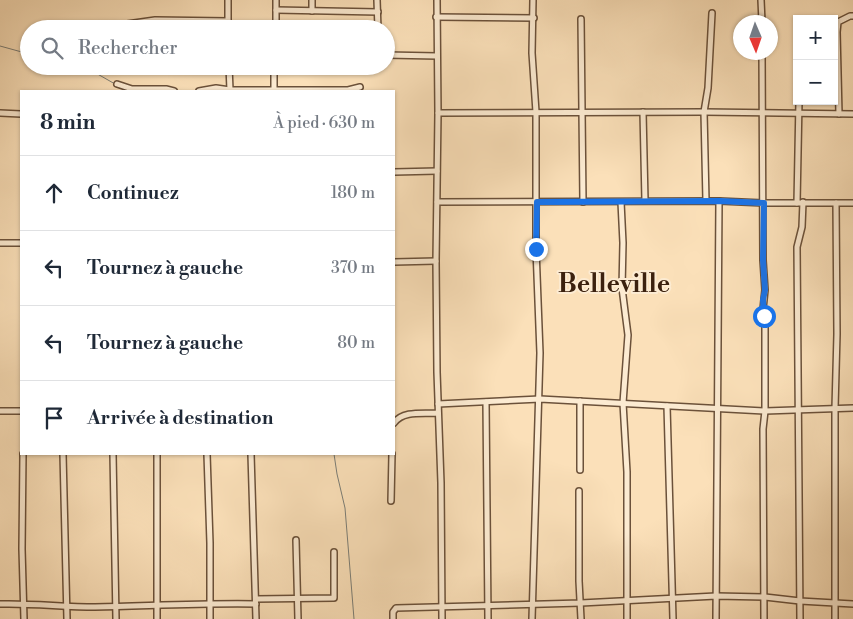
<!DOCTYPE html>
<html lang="fr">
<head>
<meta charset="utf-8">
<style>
  :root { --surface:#fff; --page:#f6f6f7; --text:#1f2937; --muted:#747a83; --line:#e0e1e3 }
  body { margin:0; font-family:"Libre Bodoni",serif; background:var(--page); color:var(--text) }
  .controls { position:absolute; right:15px; top:15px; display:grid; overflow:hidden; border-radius:0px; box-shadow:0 1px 4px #0004 }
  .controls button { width:45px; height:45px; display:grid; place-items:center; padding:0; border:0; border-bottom:1px solid var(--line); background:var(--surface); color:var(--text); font:25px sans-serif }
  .compass { position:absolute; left:733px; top:15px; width:45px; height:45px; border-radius:50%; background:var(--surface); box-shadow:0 1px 4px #0004; rotate:178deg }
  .stop { position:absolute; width:15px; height:15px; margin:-11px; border:4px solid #1a73e8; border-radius:50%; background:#fff }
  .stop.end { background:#1a73e8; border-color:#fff; box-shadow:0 1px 5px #0008 }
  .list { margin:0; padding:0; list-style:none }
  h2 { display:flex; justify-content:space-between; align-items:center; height:65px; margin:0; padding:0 20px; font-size:21px }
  h2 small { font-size:16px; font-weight:400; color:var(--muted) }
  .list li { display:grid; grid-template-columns:32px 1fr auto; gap:15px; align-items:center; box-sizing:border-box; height:75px; padding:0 20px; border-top:1px solid var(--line) }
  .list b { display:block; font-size:19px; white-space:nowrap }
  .list em { font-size:16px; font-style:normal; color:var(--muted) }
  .icon { flex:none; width:28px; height:28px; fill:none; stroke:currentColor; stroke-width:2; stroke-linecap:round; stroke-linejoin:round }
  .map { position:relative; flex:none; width:853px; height:619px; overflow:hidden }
  .search { position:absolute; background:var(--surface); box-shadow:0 1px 4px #0004; left:20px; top:20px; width:375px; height:55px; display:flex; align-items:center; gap:12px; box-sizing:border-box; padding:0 18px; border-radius:28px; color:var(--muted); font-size:19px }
  .panel { position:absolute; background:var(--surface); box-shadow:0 1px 4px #0004; left:20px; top:90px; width:375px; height:365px; border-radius:0px }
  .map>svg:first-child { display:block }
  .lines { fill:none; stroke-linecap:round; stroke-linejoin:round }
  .stream { stroke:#7a7d76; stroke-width:1 }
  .minor-casing { stroke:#6b513a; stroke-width:8 }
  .minor { stroke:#fcebd2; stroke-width:5 }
  .route { stroke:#1a73e8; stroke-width:6 }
  .labels { text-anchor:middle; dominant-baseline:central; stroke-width:4; stroke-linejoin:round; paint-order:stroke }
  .district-label { font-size:25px; font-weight:bold; fill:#3b210f; stroke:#fcebd2 }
</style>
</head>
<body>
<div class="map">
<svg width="853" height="619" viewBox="0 0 853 619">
  <rect width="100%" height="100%" fill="#fbe0b9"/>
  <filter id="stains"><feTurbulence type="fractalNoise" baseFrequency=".004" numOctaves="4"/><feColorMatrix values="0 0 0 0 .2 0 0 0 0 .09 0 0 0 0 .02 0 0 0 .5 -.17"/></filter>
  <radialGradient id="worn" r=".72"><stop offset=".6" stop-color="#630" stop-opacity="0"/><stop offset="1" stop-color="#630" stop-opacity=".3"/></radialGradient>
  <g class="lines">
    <g class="stream">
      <path d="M0,46L29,54"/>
      <path d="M74,66L94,72L115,84"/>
      <path d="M121,88L127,91"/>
      <path d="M334,454L337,474L345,508L354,619"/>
    </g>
    <defs>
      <g id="minor">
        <path d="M228,0V29"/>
        <path d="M276,0V29"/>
        <path d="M312,0V11"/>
        <path d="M377,0L378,29"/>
        <path d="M437,0L438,113L436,261L437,372L441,483L442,619"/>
        <path d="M761,0L762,22"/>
        <path d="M276,10L378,12"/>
        <path d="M436,17L534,18"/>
        <path d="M581,19L583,202"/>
        <path d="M127,24L155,20L228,21"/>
        <path d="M762,52L763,260L765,290L763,309L765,327V411L763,429L764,619"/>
        <path d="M386,55L437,56"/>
        <path d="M229,66L230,90"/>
        <path d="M274,66V90"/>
        <path d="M117,84L132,89H166L174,91"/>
        <path d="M199,91L216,88L230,90H348L360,87"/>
        <path d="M643,112L645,201"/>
        <path d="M0,113L21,114"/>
        <path d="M438,113L704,112L853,114"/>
        <path d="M839,114L837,32L838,22L850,16H853"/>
        <path d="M394,172L437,171"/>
        <path d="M706,201L704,112L708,88L712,13"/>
        <path d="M437,202L719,201L764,203H853"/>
        <path d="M621,202L623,243L622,288L628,335L623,403L627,472V619"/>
        <path d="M797,203L799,101"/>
        <path d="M0,243H21"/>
        <path d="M394,262L436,261"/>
        <path d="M580,401V470"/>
        <path d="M486,402L488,619"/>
        <path d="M438,404L540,399L765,411L853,408"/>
        <path d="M667,406L673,619"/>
        <path d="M0,411H21"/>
        <path d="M394,423C403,410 424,414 438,413"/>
        <path d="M23,454L22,549L24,619"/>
        <path d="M63,454L67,619"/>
        <path d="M113,454L116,619"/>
        <path d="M157,454V619"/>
        <path d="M207,454L210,543V619"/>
        <path d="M251,454L256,619"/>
        <path d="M579,491V581L581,619"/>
        <path d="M391,501L392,454"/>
        <path d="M296,540L298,619"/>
        <path d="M256,599L334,598V552"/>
        <path d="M0,604C32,603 63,607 95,607C149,606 202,603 256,604"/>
        <path d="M393,619V612L396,608L581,603L716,596L765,597L800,601L853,604"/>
        <path d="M532,619L540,353L536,249V112L532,53L533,0"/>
        <path d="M716,619L719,201"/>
        <path d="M800,619L797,247L802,227L803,202"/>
        <path d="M835,619V408L837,334L836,203"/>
      </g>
    </defs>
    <use href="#minor" class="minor-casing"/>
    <use href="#minor" class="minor"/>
  </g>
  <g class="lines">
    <path class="route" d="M536,249L537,202L719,201L764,203L763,260L765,290L763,300L764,316"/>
  </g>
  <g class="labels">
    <g class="district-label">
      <text x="614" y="284">Belleville</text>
    </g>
  </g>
  <rect width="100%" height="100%" filter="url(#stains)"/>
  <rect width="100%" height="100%" fill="url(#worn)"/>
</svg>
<div class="controls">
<button>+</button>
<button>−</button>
</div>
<svg class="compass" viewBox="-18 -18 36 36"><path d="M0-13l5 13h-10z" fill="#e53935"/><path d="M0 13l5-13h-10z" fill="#747a83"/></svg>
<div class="stop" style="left:764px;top:316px"></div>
<div class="stop end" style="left:536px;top:249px"></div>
<div class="search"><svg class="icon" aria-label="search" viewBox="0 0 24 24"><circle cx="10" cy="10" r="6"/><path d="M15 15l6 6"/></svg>Rechercher</div>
<section class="panel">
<h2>8 min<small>À pied · 630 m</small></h2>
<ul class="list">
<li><svg class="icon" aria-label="ahead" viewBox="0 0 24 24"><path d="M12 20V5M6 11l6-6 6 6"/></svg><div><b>Continuez</b></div><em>180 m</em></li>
<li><svg class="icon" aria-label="left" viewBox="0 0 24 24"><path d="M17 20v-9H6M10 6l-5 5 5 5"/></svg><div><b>Tournez à gauche</b></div><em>370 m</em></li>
<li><svg class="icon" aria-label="left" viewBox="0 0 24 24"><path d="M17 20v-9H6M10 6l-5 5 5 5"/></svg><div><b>Tournez à gauche</b></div><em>80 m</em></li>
<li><svg class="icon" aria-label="arrive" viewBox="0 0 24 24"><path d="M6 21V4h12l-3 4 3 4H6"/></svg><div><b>Arrivée à destination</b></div></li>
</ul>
</section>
</div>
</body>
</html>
